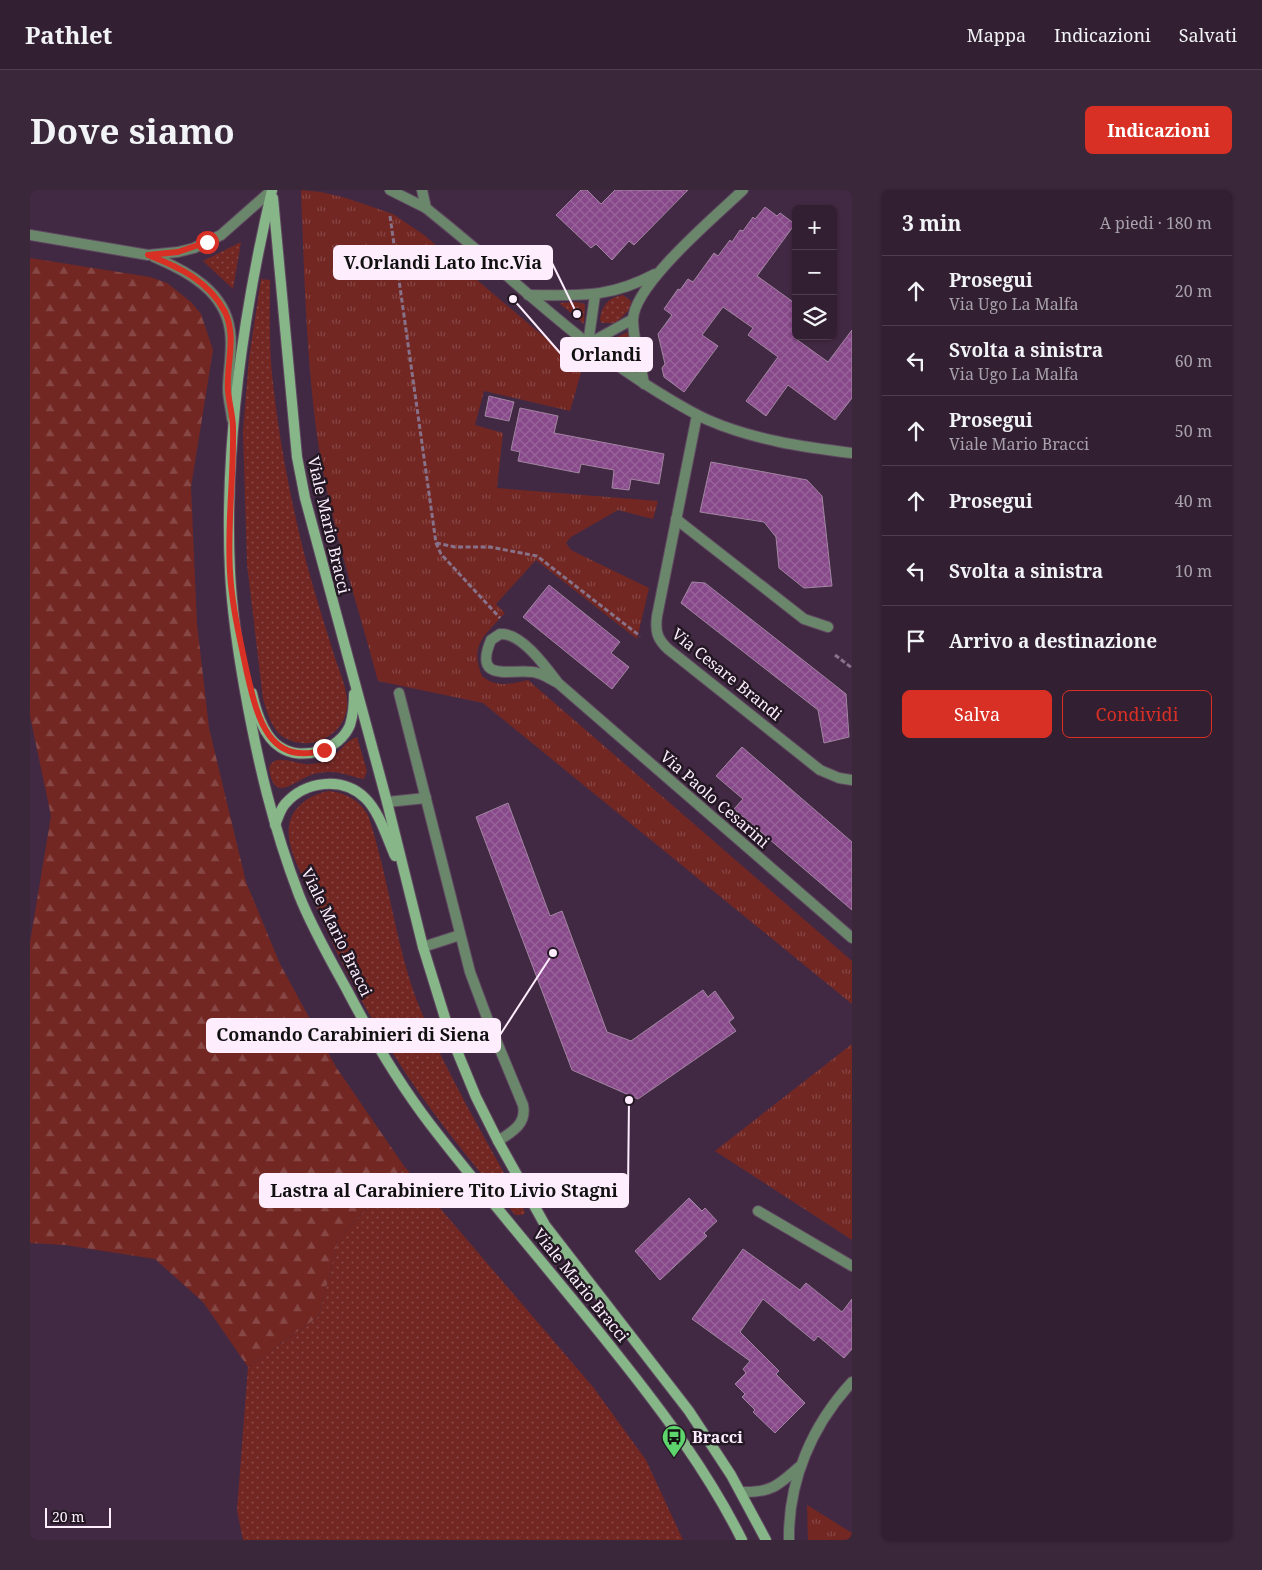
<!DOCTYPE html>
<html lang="it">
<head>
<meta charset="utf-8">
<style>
  :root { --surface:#321f32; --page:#3a273a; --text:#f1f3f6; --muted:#a8a2ac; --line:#4d3d4d; --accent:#d93025 }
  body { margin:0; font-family:"Noto Serif",serif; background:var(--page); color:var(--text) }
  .controls { position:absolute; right:15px; top:15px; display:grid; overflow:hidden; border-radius:8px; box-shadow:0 1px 4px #0004 }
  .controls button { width:45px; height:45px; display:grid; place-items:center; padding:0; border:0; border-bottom:1px solid var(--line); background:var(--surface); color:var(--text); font:25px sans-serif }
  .scale { position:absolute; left:15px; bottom:12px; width:66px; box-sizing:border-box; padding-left:5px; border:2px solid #fdedfd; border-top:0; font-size:14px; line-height:18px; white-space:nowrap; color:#fdedfd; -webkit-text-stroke:4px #221722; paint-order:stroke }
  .stop { position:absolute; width:15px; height:15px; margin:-11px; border:4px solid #d93025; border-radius:50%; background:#fff }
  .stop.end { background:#d93025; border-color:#fff; box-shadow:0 1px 5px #0008 }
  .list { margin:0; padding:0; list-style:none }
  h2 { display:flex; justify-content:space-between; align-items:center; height:65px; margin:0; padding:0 20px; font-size:21px }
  h2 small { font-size:16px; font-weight:400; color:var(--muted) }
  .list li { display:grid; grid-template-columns:32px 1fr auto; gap:15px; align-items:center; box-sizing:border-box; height:70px; padding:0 20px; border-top:1px solid var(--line) }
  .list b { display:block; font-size:19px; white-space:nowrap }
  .list p { margin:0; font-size:16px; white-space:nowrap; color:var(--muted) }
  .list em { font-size:16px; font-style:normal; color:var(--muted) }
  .actions { display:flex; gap:10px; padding:15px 20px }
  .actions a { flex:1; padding:11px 0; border:1px solid var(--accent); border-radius:8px; text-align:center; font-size:18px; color:var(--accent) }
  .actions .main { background:var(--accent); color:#fff }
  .icon { flex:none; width:28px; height:28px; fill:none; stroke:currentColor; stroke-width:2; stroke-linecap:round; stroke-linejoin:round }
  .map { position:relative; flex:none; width:822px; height:1350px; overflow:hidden; border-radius:8px }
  header { display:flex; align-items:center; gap:30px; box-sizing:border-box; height:70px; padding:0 25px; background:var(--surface); border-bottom:1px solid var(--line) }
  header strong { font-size:24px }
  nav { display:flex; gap:28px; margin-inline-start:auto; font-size:18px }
  .intro { display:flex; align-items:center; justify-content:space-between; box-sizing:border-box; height:120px; padding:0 30px }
  h1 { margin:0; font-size:35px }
  .button { padding:12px 22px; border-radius:8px; background:var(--accent); color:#fff; font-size:18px; font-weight:700 }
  main { display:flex; gap:30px; padding:0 30px }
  aside { flex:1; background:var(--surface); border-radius:8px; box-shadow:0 1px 4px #0004 }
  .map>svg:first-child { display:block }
  .grass { fill:url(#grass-dots) }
  .forest { fill:url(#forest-firs) }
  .park { fill:url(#park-tufts) }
  .building { fill:url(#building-cross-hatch); stroke:#a285a2 }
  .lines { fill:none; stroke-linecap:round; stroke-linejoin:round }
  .service-casing { stroke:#604861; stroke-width:12 }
  .minor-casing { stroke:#604861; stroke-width:12 }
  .tertiary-casing { stroke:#604861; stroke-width:12 }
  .secondary-casing { stroke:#604861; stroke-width:12 }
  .path { stroke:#887289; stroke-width:3; stroke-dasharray:5 2.5; stroke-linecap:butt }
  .service { stroke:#6a876b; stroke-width:10 }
  .minor { stroke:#6a876b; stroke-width:10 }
  .tertiary { stroke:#6a876b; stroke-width:10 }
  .secondary { stroke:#87b789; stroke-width:10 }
  .route { stroke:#d93025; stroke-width:6 }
  .labels { text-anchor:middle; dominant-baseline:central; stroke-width:5; stroke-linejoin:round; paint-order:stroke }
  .street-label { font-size:16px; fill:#fdedfd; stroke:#221722 }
  .poi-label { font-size:16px; font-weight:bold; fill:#fdedfd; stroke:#221722; text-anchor:start }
  .leader { fill:none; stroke:#fdedfd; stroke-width:2 }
  .callout-dot { fill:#fdedfd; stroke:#221722; stroke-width:2 }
  .callout { fill:#fdedfd; stroke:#fdedfd; stroke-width:2 }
  .callout-label { font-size:18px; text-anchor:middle; font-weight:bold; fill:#111 }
</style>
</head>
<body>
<header>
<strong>Pathlet</strong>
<nav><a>Mappa</a><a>Indicazioni</a><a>Salvati</a></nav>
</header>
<div class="intro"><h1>Dove siamo</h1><a class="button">Indicazioni</a></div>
<main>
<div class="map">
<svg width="822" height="1350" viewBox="0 0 822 1350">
  <defs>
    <pattern id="grass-dots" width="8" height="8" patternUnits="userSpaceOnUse" patternTransform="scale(1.25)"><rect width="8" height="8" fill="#722723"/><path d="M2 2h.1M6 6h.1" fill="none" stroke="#874744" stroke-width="1.8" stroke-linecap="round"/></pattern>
    <pattern id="forest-firs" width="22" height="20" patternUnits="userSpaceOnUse" patternTransform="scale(1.25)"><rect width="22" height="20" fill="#722723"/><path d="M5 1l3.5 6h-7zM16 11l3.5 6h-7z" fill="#874744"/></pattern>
    <pattern id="park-tufts" width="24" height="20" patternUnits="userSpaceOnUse" patternTransform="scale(1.25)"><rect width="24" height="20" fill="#722723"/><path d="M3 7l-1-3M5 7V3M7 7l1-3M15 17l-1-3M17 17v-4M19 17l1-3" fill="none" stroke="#874744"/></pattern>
    <pattern id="building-cross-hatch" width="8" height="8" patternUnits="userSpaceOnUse" patternTransform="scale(1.25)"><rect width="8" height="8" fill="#874989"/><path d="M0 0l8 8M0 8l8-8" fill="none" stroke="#99649b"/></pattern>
  </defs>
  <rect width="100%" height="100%" fill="#422943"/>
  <g class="grass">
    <path d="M211,52L203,99L173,71Z"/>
    <path d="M231,89L240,90C240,121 239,153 242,184C248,243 259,302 273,359C282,396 294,432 305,468C310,483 318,500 317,516C315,546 280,562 255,548C242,541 237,522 233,509L217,374L213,241L219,168Z"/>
    <path d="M593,105L601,111L600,119L586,133H572L570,130C571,116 579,107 593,105Z"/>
    <path d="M546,112L555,114L554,134L529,113Z"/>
    <path d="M598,142L603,171L576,152Z"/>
    <path d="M327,547L337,581L334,589C322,587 312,582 300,582C294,582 286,583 281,585C262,592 244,614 239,578C244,561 268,576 281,574C309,571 310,553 327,547Z"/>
    <path d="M299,601C317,603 329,610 338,625C359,687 365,755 389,816C418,888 459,953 495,1022L493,1025H485C443,973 399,922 364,865C332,815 305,762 282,707C273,686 256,659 259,636C262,616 281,604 299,601Z"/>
    <path d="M374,976L563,1197L616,1270L653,1350H213L207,1320L218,1177L289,1126L308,1050Z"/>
  </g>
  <path class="forest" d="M0,68L120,87L137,93L161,112L171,124L183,160L161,297L167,434L179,538L216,692L250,774L306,877L374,976L308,1050L289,1126L218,1177L173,1112L125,1069L35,1055L0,1053V752L21,626L0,526Z"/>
  <g class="park">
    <path d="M271,0L291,2L316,8L363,24L394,45L552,179L540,221L454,201L445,235L473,243L467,298L628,311L623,329L588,320L541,347L536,353L541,360L547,363L619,398L607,449L506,370L466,414L475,423C455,445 439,455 452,486C466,498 481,494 498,490L822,771V814L453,513L348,491C326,408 297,324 286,238C276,159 274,79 271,0Z"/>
    <path d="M822,854V1050L685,961Z"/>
    <path d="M777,1315L822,1343V1350H778Z"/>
  </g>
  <g class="building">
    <path d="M551,0H557L571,14L585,0H658L604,55L599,51L582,70L566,54L561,58L526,25Z"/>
    <path d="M735,17L747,26L750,23L765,34L727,86L766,114V149L798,172L822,140V208L805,230L758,195L736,226L716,211L748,167L718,145L723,138L693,117L672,145L688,156L654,202L634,187L632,178L635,174L628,144L642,125L634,119L648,99L650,100L658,89L663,92L684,63L688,66L700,50L702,52L710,40L713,41L723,27L725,29Z"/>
    <path d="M459,206L484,212L479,231L455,226Z"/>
    <path d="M490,218L528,226L524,243L634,264L629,294L601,289L599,300L582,298L584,280L551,274L549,283L488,271L490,262L481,260Z"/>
    <path d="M681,272L777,290L792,306L802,396L774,398L749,378L746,347L734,332L670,322Z"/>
    <path d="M662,392L675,393L816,504L819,547L794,553L788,520L651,413Z"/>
    <path d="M519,395L590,452L581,463L599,477L582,499L493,427Z"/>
    <path d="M712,557L822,652V720L704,619L713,609L686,586Z"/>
    <path d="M478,613L520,726L532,721L577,842L601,851L673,800L678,807L685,801L704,828L699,832L706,841L608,909L542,880L446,627Z"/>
    <path d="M659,1008L672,1021L675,1018L687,1031L674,1043L677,1046L630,1090L605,1061Z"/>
    <path d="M713,1059L770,1100L776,1093L812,1122L822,1109V1159L814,1168L788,1146L784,1151L733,1109L710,1142L749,1181L746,1184L775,1213L745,1243L723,1222L725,1220L712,1207L715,1204L705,1194L716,1183L713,1179L720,1171L662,1129Z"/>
  </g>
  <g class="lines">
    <defs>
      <g id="service">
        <path d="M369,503L440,782L459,833L493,915C497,934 482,942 468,951"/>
        <path d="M357,612L396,608"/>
        <path d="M393,757L430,745"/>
      </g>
      <g id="minor">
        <path d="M498,105C549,105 578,109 625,84"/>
        <path d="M558,154L603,129"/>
        <path d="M558,154L565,105"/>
        <path d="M614,194C611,174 603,150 603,130C603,95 687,25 713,0"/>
        <path d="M667,225L627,426C625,441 627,449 638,459L790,580L809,588L822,590"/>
        <path d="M646,329L774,429L798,437"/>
        <path d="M528,493C520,489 512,483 503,482C479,479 443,493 461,450L470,444C491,442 516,477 528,493L822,748"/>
        <path d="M728,1021L822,1076"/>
        <path d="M711,1302C740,1303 748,1296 769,1277"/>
        <path d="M759,1350C758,1291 782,1235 822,1192"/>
      </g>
      <g id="tertiary">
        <path d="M360,0L396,18L407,27C482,87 549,155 631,204C646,213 662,223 678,230C724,250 773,257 822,263"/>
        <path d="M392,0L396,18"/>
        <path d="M0,45L118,65L148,62L164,58L191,45L242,0"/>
        <path d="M124,67C157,81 195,101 200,141C203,160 198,180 198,199C198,209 201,219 202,229"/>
      </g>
      <g id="secondary">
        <path d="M242,0C213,124 194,254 200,382C202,422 208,462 215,501C228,573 243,637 269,705C282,738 300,769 317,800C341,846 368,892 400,934C460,1012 525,1086 586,1163C633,1222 678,1282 712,1350"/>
        <path d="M243,8L267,267L275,308L357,612L393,757L420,844L446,907L468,951L515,1035L659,1221L701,1285L736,1350"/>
        <path d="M222,503C226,521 233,546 250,557C272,572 310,560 320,535C323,525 324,514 324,504"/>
        <path d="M245,635C248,628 250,620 255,614C275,591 312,586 335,608C349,621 357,648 365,666"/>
      </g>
    </defs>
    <use href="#service" class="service-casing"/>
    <use href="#minor" class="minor-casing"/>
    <use href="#tertiary" class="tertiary-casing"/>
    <use href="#secondary" class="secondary-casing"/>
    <g class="path">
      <path d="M360,26L406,353L411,364L470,428"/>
      <path d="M406,353L425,357H460L507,366L610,446"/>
      <path d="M805,465L822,478"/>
    </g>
    <use href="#service" class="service"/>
    <use href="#minor" class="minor"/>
    <use href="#tertiary" class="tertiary"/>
    <use href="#secondary" class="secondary"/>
  </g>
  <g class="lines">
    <path class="route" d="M177,52L148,62L118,65C149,77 179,91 195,122C207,147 196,175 198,201C199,213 203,226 203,238C204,286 197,334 200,382C202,417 210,449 217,483C227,526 238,577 294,560"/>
  </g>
  <defs>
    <symbol id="bus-pin" viewBox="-11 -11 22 30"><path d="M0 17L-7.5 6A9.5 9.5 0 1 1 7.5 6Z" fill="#5dd56c" stroke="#221722"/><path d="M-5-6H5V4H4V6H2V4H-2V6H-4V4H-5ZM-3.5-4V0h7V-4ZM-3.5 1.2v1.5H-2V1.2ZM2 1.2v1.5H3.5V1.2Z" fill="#111"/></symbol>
  </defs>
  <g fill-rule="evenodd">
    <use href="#bus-pin" x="630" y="1233" width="28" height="38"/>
  </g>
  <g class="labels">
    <g class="street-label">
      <text transform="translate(299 335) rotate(77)">Viale Mario Bracci</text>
      <text transform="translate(697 484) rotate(39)">Via Cesare Brandi</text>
      <text transform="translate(685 609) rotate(41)">Via Paolo Cesarini</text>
      <text transform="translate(307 742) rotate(64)">Viale Mario Bracci</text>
      <text transform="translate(551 1095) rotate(51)">Viale Mario Bracci</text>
    </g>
    <g class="poi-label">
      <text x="662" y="1247">Bracci</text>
    </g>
  </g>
  <path class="leader" d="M547 124L522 73M483 109L531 164M523 763L470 845M599 910L598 1000"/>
  <g class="callout-dot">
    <circle cx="547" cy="124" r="5"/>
    <circle cx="483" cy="109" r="5"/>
    <circle cx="523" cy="763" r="5"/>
    <circle cx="599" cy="910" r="5"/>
  </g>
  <g class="callout">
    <rect x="304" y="56" width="218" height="33" rx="5"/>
    <rect x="531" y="148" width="91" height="33" rx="5"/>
    <rect x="177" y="829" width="293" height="33" rx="5"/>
    <rect x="230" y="984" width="368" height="33" rx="5"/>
  </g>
  <g class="callout-label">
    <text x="413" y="79">V.Orlandi Lato Inc.Via</text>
    <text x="576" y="171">Orlandi</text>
    <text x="323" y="851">Comando Carabinieri di Siena</text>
    <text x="414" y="1007">Lastra al Carabiniere Tito Livio Stagni</text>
  </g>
</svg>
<div class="controls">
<button>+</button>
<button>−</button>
<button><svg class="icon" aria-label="layers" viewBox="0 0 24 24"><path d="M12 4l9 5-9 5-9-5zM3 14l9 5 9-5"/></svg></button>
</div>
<div class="scale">20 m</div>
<div class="stop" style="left:177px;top:52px"></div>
<div class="stop end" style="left:294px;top:560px"></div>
</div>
<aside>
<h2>3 min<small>A piedi · 180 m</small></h2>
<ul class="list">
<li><svg class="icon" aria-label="ahead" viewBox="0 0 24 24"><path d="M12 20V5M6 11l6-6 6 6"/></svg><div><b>Prosegui</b><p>Via Ugo La Malfa</p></div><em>20 m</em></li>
<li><svg class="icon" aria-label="left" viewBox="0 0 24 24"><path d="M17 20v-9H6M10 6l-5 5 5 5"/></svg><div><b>Svolta a sinistra</b><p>Via Ugo La Malfa</p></div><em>60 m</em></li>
<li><svg class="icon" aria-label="ahead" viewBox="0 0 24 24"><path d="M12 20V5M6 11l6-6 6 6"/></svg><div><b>Prosegui</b><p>Viale Mario Bracci</p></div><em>50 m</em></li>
<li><svg class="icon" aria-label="ahead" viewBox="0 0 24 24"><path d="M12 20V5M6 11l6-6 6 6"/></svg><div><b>Prosegui</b></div><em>40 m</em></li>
<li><svg class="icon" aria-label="left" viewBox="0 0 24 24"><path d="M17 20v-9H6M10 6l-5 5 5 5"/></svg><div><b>Svolta a sinistra</b></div><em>10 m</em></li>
<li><svg class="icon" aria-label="arrive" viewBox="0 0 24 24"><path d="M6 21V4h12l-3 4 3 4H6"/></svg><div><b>Arrivo a destinazione</b></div></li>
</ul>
<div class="actions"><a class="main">Salva</a><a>Condividi</a></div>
</aside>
</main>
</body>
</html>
